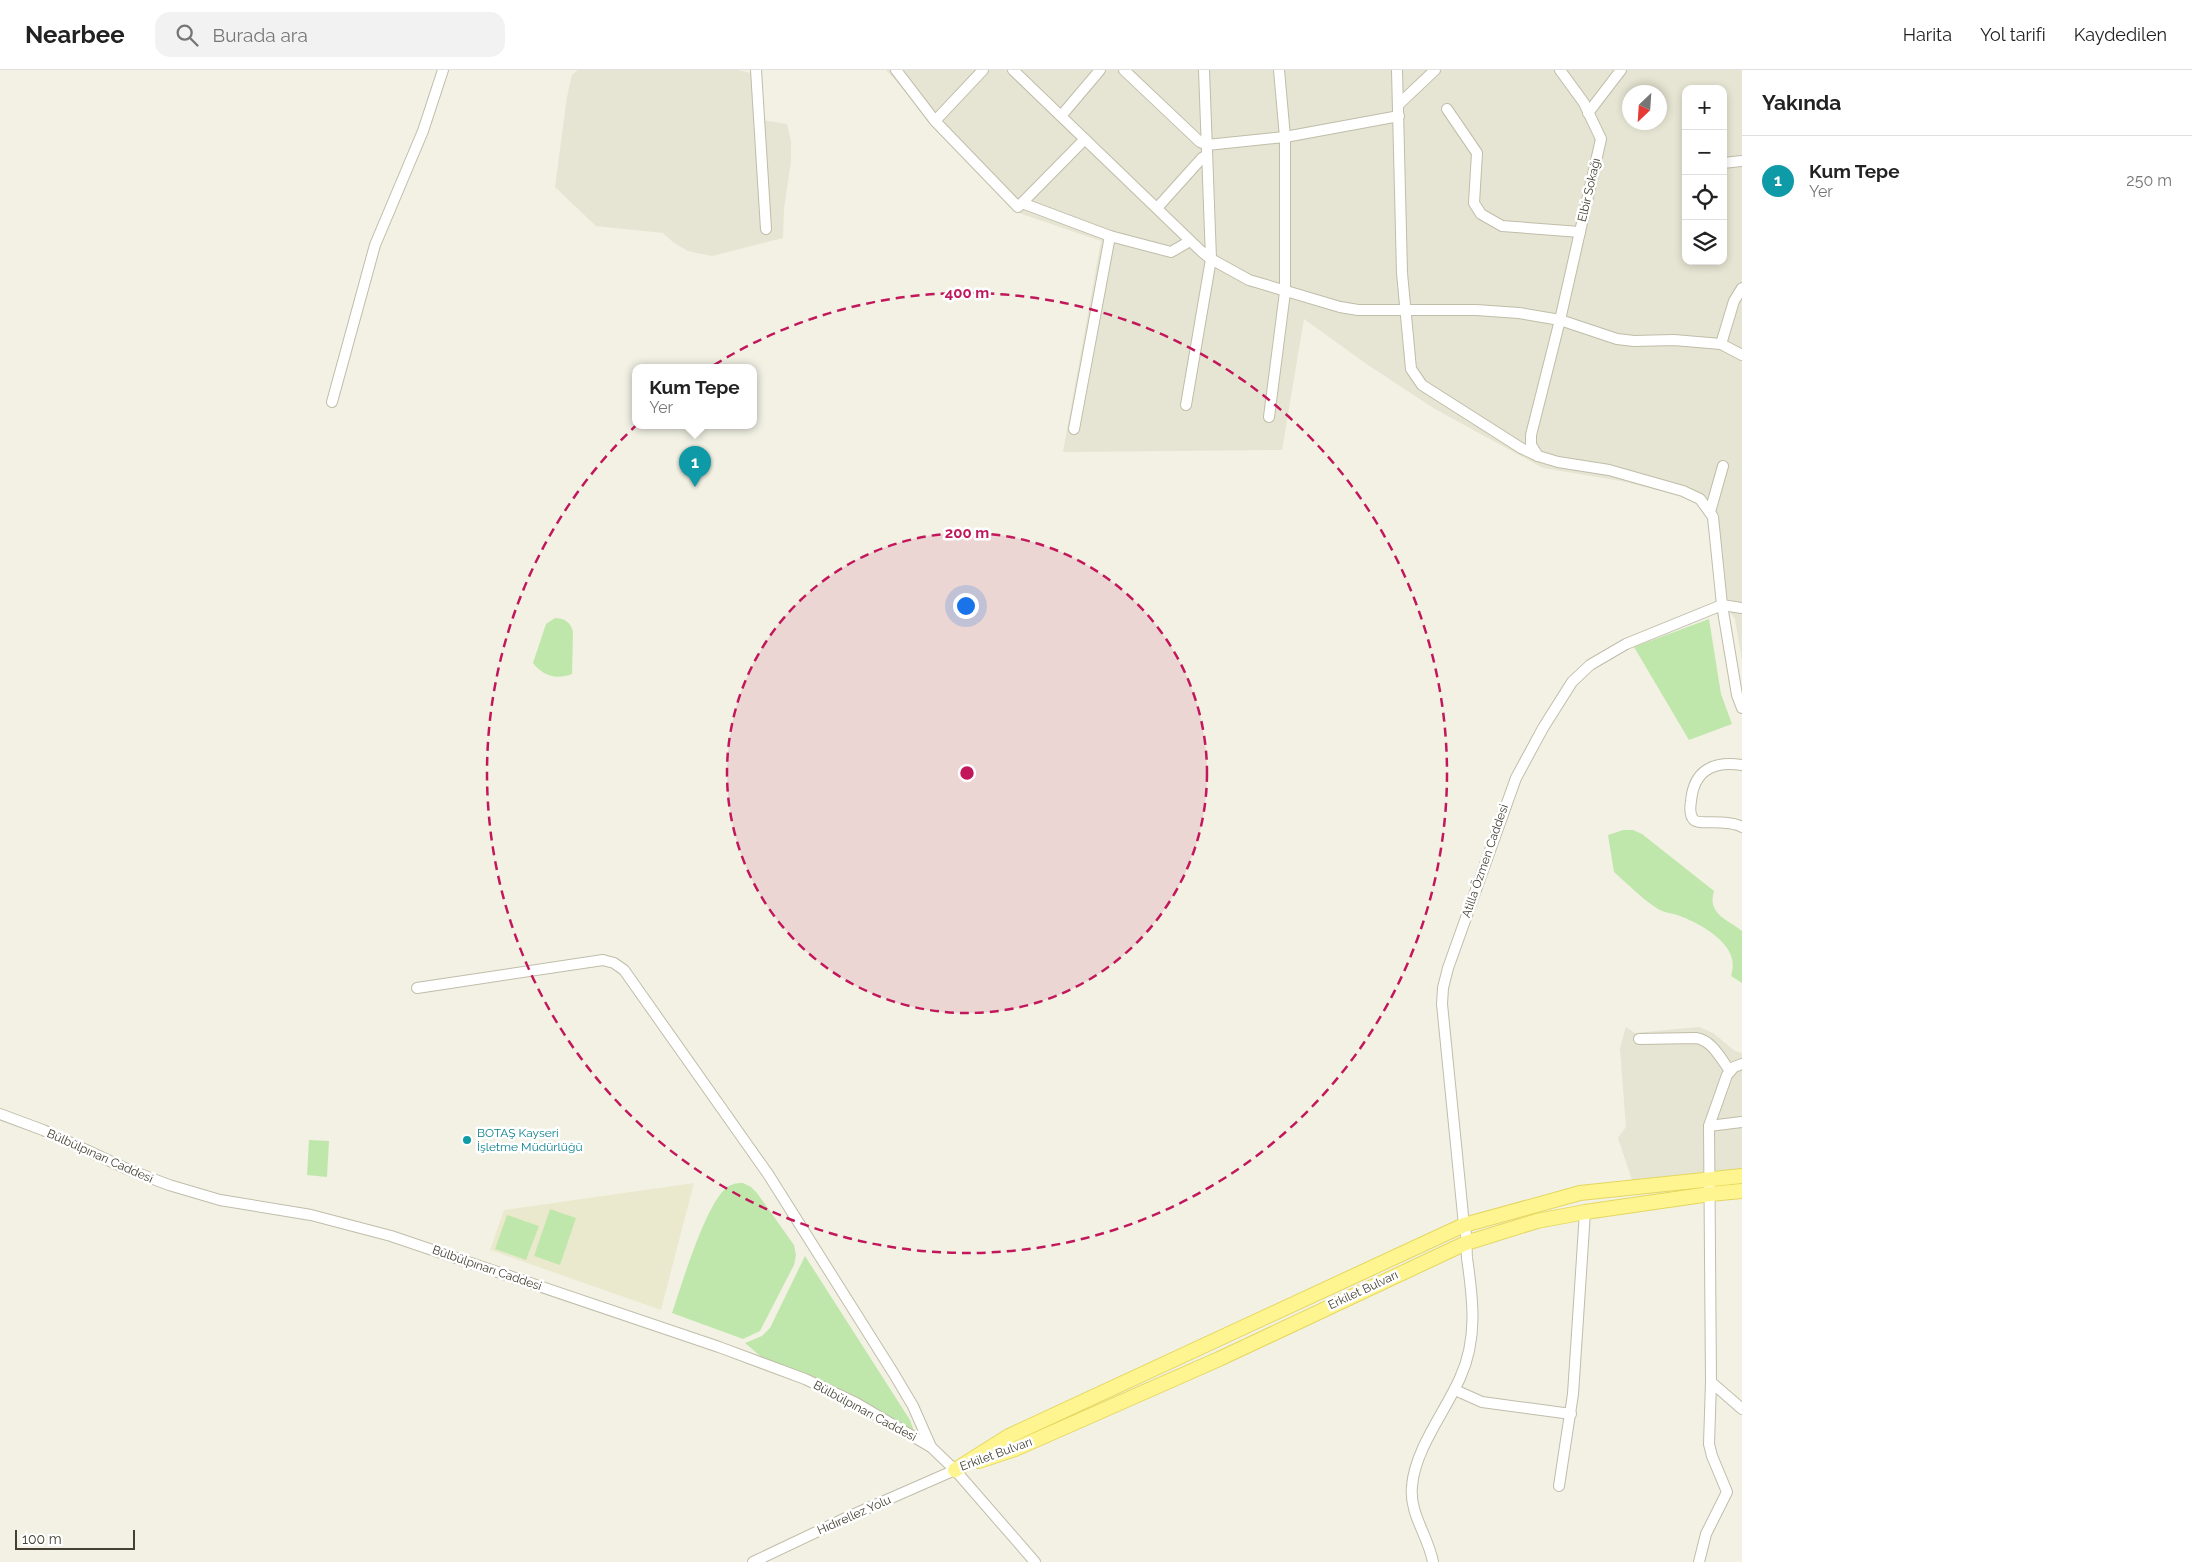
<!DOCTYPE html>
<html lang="tr">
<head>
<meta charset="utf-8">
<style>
  :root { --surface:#fff; --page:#f2f2f2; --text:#222; --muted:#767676; --line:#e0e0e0; --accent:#7c3aed }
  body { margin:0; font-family:Raleway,sans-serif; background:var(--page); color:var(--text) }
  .controls { position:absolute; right:15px; top:15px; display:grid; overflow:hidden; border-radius:10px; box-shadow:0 2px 8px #0003 }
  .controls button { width:45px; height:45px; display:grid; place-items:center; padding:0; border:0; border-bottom:1px solid var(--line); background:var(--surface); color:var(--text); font:25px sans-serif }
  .compass { position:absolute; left:1622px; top:15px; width:45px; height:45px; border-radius:50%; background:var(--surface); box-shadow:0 2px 8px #0003; rotate:205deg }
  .scale { position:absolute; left:15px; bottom:12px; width:120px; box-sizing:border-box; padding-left:5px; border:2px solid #444134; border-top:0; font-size:14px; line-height:18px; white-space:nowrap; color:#444134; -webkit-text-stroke:4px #fff; paint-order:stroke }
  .you { position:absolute; left:965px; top:535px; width:18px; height:18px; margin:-12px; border:4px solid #fff; border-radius:50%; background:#1a73e8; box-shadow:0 0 0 8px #1a73e833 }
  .badge { display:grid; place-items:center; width:32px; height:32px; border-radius:50%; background:var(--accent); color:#fff; font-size:16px; font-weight:700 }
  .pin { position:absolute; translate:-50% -41px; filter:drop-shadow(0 1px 2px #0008) }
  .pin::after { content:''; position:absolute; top:26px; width:18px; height:15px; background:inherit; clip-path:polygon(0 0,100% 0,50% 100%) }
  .popup { position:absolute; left:632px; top:294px; width:125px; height:65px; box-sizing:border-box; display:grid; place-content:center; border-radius:10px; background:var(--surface); filter:drop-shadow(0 1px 4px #0005); font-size:16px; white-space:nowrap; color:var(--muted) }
  .popup b { font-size:19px; color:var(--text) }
  .popup::after { content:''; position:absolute; left:50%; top:100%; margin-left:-10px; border:10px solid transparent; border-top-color:var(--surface) }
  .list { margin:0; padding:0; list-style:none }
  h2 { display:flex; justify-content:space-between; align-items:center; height:65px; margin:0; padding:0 20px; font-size:21px }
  h2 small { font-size:16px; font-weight:400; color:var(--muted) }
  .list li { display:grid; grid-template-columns:32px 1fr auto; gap:15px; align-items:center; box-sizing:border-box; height:90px; padding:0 20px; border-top:1px solid var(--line) }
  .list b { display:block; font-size:19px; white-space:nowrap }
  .list p { margin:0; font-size:16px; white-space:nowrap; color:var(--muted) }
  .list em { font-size:16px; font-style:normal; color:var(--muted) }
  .icon { flex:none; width:28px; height:28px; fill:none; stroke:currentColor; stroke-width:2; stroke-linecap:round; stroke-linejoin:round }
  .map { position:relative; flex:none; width:1742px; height:1492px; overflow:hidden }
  header { display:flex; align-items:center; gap:30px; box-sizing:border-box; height:70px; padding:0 25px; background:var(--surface); border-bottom:1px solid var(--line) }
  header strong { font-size:24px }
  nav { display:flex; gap:28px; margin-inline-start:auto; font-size:18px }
  .search { width:350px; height:45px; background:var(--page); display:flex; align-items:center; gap:12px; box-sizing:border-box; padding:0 18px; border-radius:15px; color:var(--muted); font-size:19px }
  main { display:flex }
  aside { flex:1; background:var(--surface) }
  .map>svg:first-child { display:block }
  .residential { fill:#e6e4d2; fill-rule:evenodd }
  .education { fill:#ebe9cd }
  .green { fill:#c0e7ab }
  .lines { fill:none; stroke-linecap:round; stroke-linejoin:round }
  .minor-casing { stroke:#c0bda9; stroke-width:12 }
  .major-casing { stroke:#e4d760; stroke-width:16 }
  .minor { stroke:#fff; stroke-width:10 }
  .major { stroke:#fff590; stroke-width:14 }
  .ring { fill:none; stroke:#c2185b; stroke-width:2.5; stroke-dasharray:9 6 }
  .culture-dot { fill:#0f9aa8; stroke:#fff; stroke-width:2 }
  .labels { text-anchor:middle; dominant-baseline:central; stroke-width:5; stroke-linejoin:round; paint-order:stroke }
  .street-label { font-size:12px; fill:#444134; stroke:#fff }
  .culture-label { font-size:12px; fill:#0d838f; stroke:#fff; text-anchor:start }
  .centre { fill:#c2185b; stroke:#fff; stroke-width:2.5 }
  .ring-label { font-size:15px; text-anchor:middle; font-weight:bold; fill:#c2185b; stroke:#fff; stroke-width:5; stroke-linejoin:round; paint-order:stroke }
</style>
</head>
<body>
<header>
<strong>Nearbee</strong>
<div class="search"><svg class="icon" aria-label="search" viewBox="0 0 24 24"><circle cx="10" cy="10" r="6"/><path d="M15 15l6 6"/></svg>Burada ara</div>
<nav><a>Harita</a><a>Yol tarifi</a><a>Kaydedilen</a></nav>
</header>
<main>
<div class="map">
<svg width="1742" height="1492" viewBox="0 0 1742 1492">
  <rect width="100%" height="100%" fill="#f2f1e4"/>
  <g class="residential">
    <path d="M578,0H739L758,5L762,50L787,54L791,72V91L784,138L783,168L712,186L688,181L674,173L663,163L596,156L555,117L567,27L572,5Z"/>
    <path d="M886,0H1742V591L1735,549L1717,523L1707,448L1702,439L1696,432L1688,428L1621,411L1543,398L1435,339L1368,295L1304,249L1282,380L1063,382L1101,171L1016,142ZM1686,19H1723V191H1686ZM1630,22H1660V52H1630Z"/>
    <path d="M1626,957L1635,963L1699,957L1713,963L1735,981L1742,983V1114L1634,1125L1632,1110L1618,1068L1626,1057L1620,978Z"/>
  </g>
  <path class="education" d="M694,1113L661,1240L490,1180L504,1140Z"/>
  <g class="green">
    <path d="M555,548C565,548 571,553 573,562L572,604C556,610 543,606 533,593L546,554Z"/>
    <path d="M1709,549L1721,624L1732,654L1689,670L1634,577Z"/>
    <path d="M1623,760H1633L1642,764L1714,821C1707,844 1727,849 1742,861V913L1731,906C1742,876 1703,855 1680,846C1673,843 1664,843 1658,839C1642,829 1628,814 1614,802L1608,765Z"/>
    <path d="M309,1070L329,1071L327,1107L307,1105Z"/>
    <path d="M743,1113L751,1117L757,1123L794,1175L796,1185L794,1195L760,1261L743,1269L672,1243C682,1214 704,1139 725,1119C730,1114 736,1113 743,1113Z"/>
    <path d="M550,1139L576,1148L560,1195L534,1186Z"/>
    <path d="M507,1145L539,1156L526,1190L495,1179Z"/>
    <path d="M805,1186L910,1350L917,1369L772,1296L745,1273L762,1266L770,1258Z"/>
  </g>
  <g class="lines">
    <defs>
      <g id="minor">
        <path d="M756,0L766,159"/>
        <path d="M896,0L935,51"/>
        <path d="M983,0L935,51L1018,137L1085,69"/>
        <path d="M1013,0L1201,181L1211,189L1249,210L1340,237L1358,240H1476L1519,243L1560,250L1617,269L1634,271L1674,270L1721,274L1742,285"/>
        <path d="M1124,0L1200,72L1207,75L1285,67L1399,46"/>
        <path d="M1397,0L1402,203L1411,299L1422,315L1521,378L1538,386L1558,392L1609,400L1683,421L1700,429L1713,447L1722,535L1737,625L1742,638"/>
        <path d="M1398,35L1435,0"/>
        <path d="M1447,39L1477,83L1474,133L1481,144L1502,156L1580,162"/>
        <path d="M1588,43L1621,0"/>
        <path d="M1061,46L1100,0"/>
        <path d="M1723,93L1742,91"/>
        <path d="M1022,133L1110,166L1171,182L1190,171"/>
        <path d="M1157,138L1202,88L1207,85"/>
        <path d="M1721,274L1734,231L1742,218"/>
        <path d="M332,332L375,175L423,61L443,0"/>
        <path d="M1186,335L1211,189L1204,0"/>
        <path d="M1269,347L1285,222V67L1279,0"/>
        <path d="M1074,359L1110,166"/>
        <path d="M1538,386L1531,375V365L1560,250L1601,69L1584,33L1560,0"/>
        <path d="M1710,442L1723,396"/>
        <path d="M1742,695C1713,691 1694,700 1691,731C1690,737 1689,745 1694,750C1699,755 1728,749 1742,757"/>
        <path d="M417,918L603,890L614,893L624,900L768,1104L894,1304L913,1336L931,1377"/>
        <path d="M1639,969L1696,968C1712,970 1721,989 1730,1001"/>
        <path d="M0,1044L43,1060L127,1099L169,1115L220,1130L311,1145L391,1166L719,1277L805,1309L856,1333L931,1377L955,1400L1035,1492"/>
        <path d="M1709,1056L1742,1052"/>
        <path d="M1711,1312L1742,1339"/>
        <path d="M1455,1320L1482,1332L1571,1344"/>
        <path d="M1559,1416L1573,1324L1585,1142"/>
        <path d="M753,1492L850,1446L955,1400"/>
        <path d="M1433,1492C1428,1465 1409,1444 1412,1416C1415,1379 1445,1342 1460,1308C1478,1269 1473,1229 1467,1188C1466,1177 1468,1166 1464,1155L1442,934L1443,918L1448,898L1516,708L1543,658L1572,612L1590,595L1626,574L1722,535L1742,538"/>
        <path d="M1699,1492L1706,1464L1727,1422L1712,1386L1709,1374L1711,1312L1709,1056L1727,1005L1734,997L1742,994"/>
      </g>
      <g id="major">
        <path d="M979,1391L1015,1379L1219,1289L1466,1173L1537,1151L1585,1142L1710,1124L1742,1121"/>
        <path d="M955,1400L1009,1366L1464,1155L1580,1123L1742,1106"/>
      </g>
    </defs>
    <use href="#minor" class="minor-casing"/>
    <use href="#major" class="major-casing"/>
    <use href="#minor" class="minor"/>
    <use href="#major" class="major"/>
  </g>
  <circle cx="967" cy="703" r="240" fill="#c2185b" fill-opacity=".12"/>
  <g class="ring">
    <circle cx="967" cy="703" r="240"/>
    <circle cx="967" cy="703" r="480"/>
  </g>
  <circle class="culture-dot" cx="467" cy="1070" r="5"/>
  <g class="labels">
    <g class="street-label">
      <text transform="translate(1589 120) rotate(-77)">Elbir Sokağı</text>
      <text transform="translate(1485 791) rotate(-71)">Atilla Özmen Caddesi</text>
      <text transform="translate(100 1086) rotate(24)">Bülbülpınarı Caddesi</text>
      <text transform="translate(487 1198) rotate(19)">Bülbülpınarı Caddesi</text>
      <text transform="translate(1363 1220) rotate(-25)">Erkilet Bulvarı</text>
      <text transform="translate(865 1341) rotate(28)">Bülbülpınarı Caddesi</text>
      <text transform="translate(996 1384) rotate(-20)">Erkilet Bulvarı</text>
      <text transform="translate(854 1445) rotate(-24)">Hıdırellez Yolu</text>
    </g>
    <g class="culture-label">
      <text x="477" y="1063">BOTAŞ Kayseri<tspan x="477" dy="14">İşletme Müdürlüğü</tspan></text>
    </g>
  </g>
  <circle cx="967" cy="703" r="8" class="centre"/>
  <g class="ring-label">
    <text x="967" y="228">400 m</text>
    <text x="967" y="468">200 m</text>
  </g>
</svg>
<div class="controls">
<button>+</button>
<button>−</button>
<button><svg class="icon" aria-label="locate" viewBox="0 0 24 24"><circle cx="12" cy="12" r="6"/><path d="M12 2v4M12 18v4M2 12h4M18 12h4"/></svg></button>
<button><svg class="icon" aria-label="layers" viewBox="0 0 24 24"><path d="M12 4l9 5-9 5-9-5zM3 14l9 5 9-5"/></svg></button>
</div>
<svg class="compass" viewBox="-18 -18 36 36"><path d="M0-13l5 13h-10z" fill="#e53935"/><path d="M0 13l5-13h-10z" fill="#767676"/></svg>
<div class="scale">100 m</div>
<div class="you"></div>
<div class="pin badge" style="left:695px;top:417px;background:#0f9aa8">1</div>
<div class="popup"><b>Kum Tepe</b>Yer</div>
</div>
<aside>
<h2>Yakında<small></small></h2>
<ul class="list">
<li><span class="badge" style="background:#0f9aa8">1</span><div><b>Kum Tepe</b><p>Yer</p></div><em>250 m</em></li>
</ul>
</aside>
</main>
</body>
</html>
